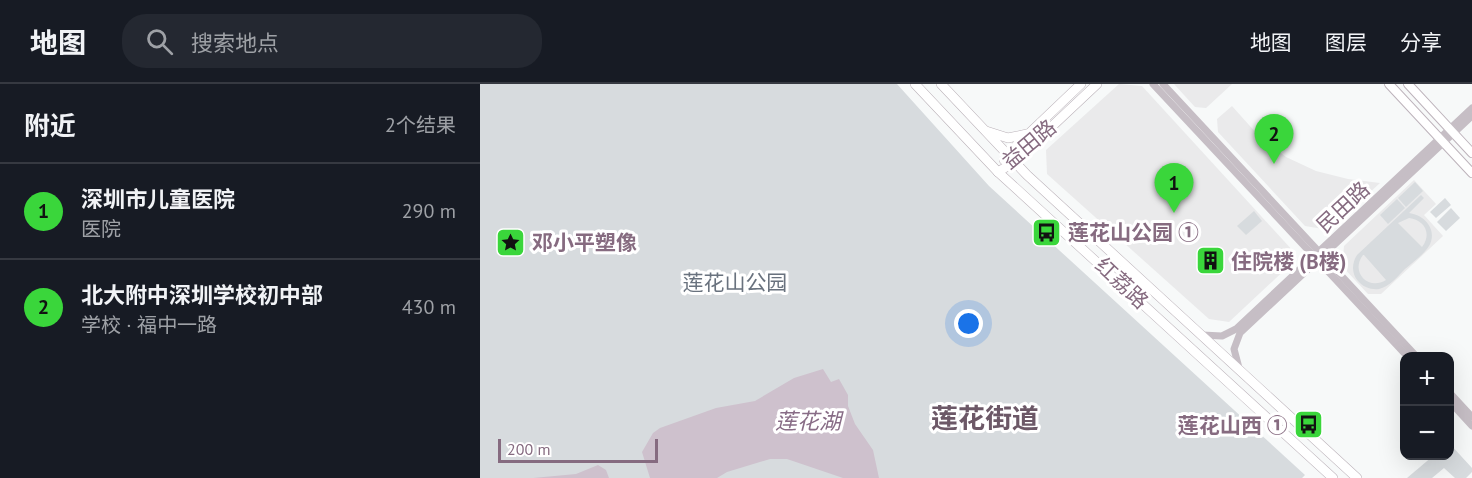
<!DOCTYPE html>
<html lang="zh">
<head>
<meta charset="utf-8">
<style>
  :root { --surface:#171b24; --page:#242831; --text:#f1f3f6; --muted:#9ea1a6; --line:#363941; --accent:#3ad63b }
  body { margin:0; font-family:"PT Sans","Noto Sans SC",sans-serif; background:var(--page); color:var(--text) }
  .controls { position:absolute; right:18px; bottom:18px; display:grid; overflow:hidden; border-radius:12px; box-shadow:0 6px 24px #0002 }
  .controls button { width:54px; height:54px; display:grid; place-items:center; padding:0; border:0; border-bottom:2px solid var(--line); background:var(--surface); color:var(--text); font:30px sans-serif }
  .scale { position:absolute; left:18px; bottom:15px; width:160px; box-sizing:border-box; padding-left:6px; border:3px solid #866b80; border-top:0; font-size:16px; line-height:21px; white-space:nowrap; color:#866b80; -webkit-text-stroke:4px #fff; paint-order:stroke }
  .you { position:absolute; left:489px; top:240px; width:21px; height:21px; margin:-15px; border:4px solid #fff; border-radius:50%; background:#1a73e8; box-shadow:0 0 0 9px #1a73e833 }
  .badge { display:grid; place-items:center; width:39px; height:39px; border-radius:50%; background:var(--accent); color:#111; font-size:20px; font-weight:700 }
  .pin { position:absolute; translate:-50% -50px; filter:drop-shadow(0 2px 3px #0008) }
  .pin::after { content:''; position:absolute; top:32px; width:21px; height:18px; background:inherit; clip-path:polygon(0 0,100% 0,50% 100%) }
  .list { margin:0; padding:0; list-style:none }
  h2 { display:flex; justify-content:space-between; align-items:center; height:78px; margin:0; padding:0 24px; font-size:26px }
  h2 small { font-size:20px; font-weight:400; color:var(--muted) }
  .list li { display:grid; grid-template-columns:39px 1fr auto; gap:18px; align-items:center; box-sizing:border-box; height:96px; padding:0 24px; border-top:2px solid var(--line) }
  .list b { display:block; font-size:22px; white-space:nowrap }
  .list p { margin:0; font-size:20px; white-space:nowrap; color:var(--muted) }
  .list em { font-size:20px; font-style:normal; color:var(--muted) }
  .icon { flex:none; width:33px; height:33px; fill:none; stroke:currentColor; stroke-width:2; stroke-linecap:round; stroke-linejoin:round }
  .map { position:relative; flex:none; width:992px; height:394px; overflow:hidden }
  header { display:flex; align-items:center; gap:36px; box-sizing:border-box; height:84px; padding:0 30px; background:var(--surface); border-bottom:2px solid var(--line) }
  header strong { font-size:28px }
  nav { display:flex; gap:33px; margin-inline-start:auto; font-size:21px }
  .search { width:420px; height:54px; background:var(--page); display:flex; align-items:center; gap:15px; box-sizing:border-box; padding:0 21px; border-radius:24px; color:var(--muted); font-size:22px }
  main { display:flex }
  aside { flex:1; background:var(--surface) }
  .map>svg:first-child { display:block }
  .built { fill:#eaeaeb }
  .green { fill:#d7dbde; fill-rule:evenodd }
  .water { fill:#cec1cd }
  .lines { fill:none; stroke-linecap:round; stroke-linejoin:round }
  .secondary-casing { stroke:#bdb3bb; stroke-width:10 }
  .primary-casing { stroke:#bbb2b9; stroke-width:10 }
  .tertiary { stroke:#c6bec5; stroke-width:7 }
  .secondary { stroke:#fff; stroke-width:8 }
  .primary { stroke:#fff; stroke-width:9 }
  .labels { text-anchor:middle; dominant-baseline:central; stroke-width:6; stroke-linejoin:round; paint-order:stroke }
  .street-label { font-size:21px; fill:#866b80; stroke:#fff }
  .poi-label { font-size:21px; font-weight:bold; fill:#866b80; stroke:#fff; text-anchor:start }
  .park-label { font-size:21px; fill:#69727e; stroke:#fff }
  .water-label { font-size:22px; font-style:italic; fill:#886c86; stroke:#fff }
  .district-label { font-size:27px; font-weight:bold; fill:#6c5867; stroke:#fff }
</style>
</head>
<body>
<header>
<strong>地图</strong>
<div class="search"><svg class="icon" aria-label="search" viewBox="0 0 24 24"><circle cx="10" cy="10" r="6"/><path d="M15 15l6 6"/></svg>搜索地点</div>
<nav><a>地图</a><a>图层</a><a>分享</a></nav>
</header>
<main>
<aside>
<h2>附近<small>2个结果</small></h2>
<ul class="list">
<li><span class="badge">1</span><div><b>深圳市儿童医院</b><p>医院</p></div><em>290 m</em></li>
<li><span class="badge">2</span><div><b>北大附中深圳学校初中部</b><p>学校 · 福中一路</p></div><em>430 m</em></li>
</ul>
</aside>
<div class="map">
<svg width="992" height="394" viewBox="0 0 992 394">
  <rect width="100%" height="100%" fill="#f7f9f9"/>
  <g class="built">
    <path d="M639,0L662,2L814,168L811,180L749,238L729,235L567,90L566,66Z"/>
    <path d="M694,0H752L726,24L715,23Z"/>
    <path d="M752,22L778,51L806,73L836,87L868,95L900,99L849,146L825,142L738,48L737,35Z"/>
    <path d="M934,96L956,120L944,131L963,152L901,210H888L862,182L864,162Z"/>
  </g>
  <g class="green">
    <path d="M0,0H417L509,102L825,391L822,394H0Z"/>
    <path d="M935,98L943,107L926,123L918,114Z"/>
    <path d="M941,111L944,114L929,129C945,131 958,146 949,162C943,171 933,178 925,185C918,192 909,203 899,205C891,206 883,203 878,197C871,189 872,179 877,171ZM929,134C945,136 952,150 942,163L918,139ZM883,171H884L906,196C888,207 870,188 883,171Z"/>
    <path d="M965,114L971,121L956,134L950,128Z"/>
    <path d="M917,115L925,124L908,140L900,131Z"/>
    <path d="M971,124L980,134L966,147L957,138Z"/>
    <path d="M774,127L782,137L766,151L757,142Z"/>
    <path d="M970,360L992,384V388L986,394H975L964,384L952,394H927L953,372H970Z"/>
  </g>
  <g class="water">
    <path d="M343,285L351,298L359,295L368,311V322L375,340L393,366L399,394H363L307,375H290L247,388L237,394H170L162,368L173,349L180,344L236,324L275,317L314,294Z"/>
    <path d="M118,381L126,386L129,394H53L96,390Z"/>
  </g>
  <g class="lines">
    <defs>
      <g id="secondary">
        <path d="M909,0L992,89"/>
        <path d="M928,0L992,69"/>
      </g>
      <g id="primary">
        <path d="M435,0L518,88L853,394"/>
        <path d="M461,0L547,91L877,394"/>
        <path d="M506,47L528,54L547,50"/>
        <path d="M524,76L537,61L601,0"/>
        <path d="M518,88L534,78L617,0"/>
      </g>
    </defs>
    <use href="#secondary" class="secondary-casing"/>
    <use href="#primary" class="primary-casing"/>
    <g class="tertiary">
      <path d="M673,0L927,272"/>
      <path d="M683,0L936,272"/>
      <path d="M722,251L742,252L756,245L992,24"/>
      <path d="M759,284L754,265L760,249L992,32"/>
      <path d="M970,309L992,333"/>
      <path d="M970,318L992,342"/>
    </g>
    <use href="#secondary" class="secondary"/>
    <use href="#primary" class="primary"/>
  </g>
  <defs>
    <symbol id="bus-square" viewBox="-11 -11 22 22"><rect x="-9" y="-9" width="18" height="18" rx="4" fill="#3ad63b" stroke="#fff"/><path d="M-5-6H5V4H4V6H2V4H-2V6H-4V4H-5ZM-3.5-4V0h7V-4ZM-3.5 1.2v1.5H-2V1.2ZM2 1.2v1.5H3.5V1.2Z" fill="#111"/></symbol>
    <symbol id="sight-square" viewBox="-11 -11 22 22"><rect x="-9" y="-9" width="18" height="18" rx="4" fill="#3ad63b" stroke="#fff"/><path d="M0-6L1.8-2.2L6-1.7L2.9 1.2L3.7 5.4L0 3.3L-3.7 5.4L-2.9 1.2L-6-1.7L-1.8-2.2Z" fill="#111"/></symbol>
    <symbol id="building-square" viewBox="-11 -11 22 22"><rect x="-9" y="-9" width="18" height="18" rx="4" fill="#3ad63b" stroke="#fff"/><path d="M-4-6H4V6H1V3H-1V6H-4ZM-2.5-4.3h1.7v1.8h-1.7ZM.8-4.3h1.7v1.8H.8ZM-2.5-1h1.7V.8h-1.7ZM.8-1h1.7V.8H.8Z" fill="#111"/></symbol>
  </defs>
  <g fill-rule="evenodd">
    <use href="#bus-square" x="550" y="132" width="33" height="33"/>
    <use href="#sight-square" x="14" y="142" width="33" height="33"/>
    <use href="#building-square" x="714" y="160" width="33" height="33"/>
    <use href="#bus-square" x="812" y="324" width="33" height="33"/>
  </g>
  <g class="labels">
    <g class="street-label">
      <text transform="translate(549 60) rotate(-40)">益田路</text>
      <text transform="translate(863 123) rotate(-43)">民田路</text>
      <text transform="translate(642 199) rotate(43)">红荔路</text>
    </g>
    <g class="poi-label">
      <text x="588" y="148">莲花山公园 ①</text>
      <text x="52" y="158">邓小平塑像</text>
      <text x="751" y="177">住院楼 (B楼)</text>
      <text x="808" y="341" text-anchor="end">莲花山西 ①</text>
    </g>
    <g class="park-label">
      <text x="255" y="198">莲花山公园</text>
    </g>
    <g class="water-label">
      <text x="328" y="337">莲花湖</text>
    </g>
    <g class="district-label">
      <text x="505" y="334">莲花街道</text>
    </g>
  </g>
</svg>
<div class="controls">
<button>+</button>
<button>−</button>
</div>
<div class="scale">200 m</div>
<div class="you"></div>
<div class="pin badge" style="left:694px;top:129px">1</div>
<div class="pin badge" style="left:794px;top:80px">2</div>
</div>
</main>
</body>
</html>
